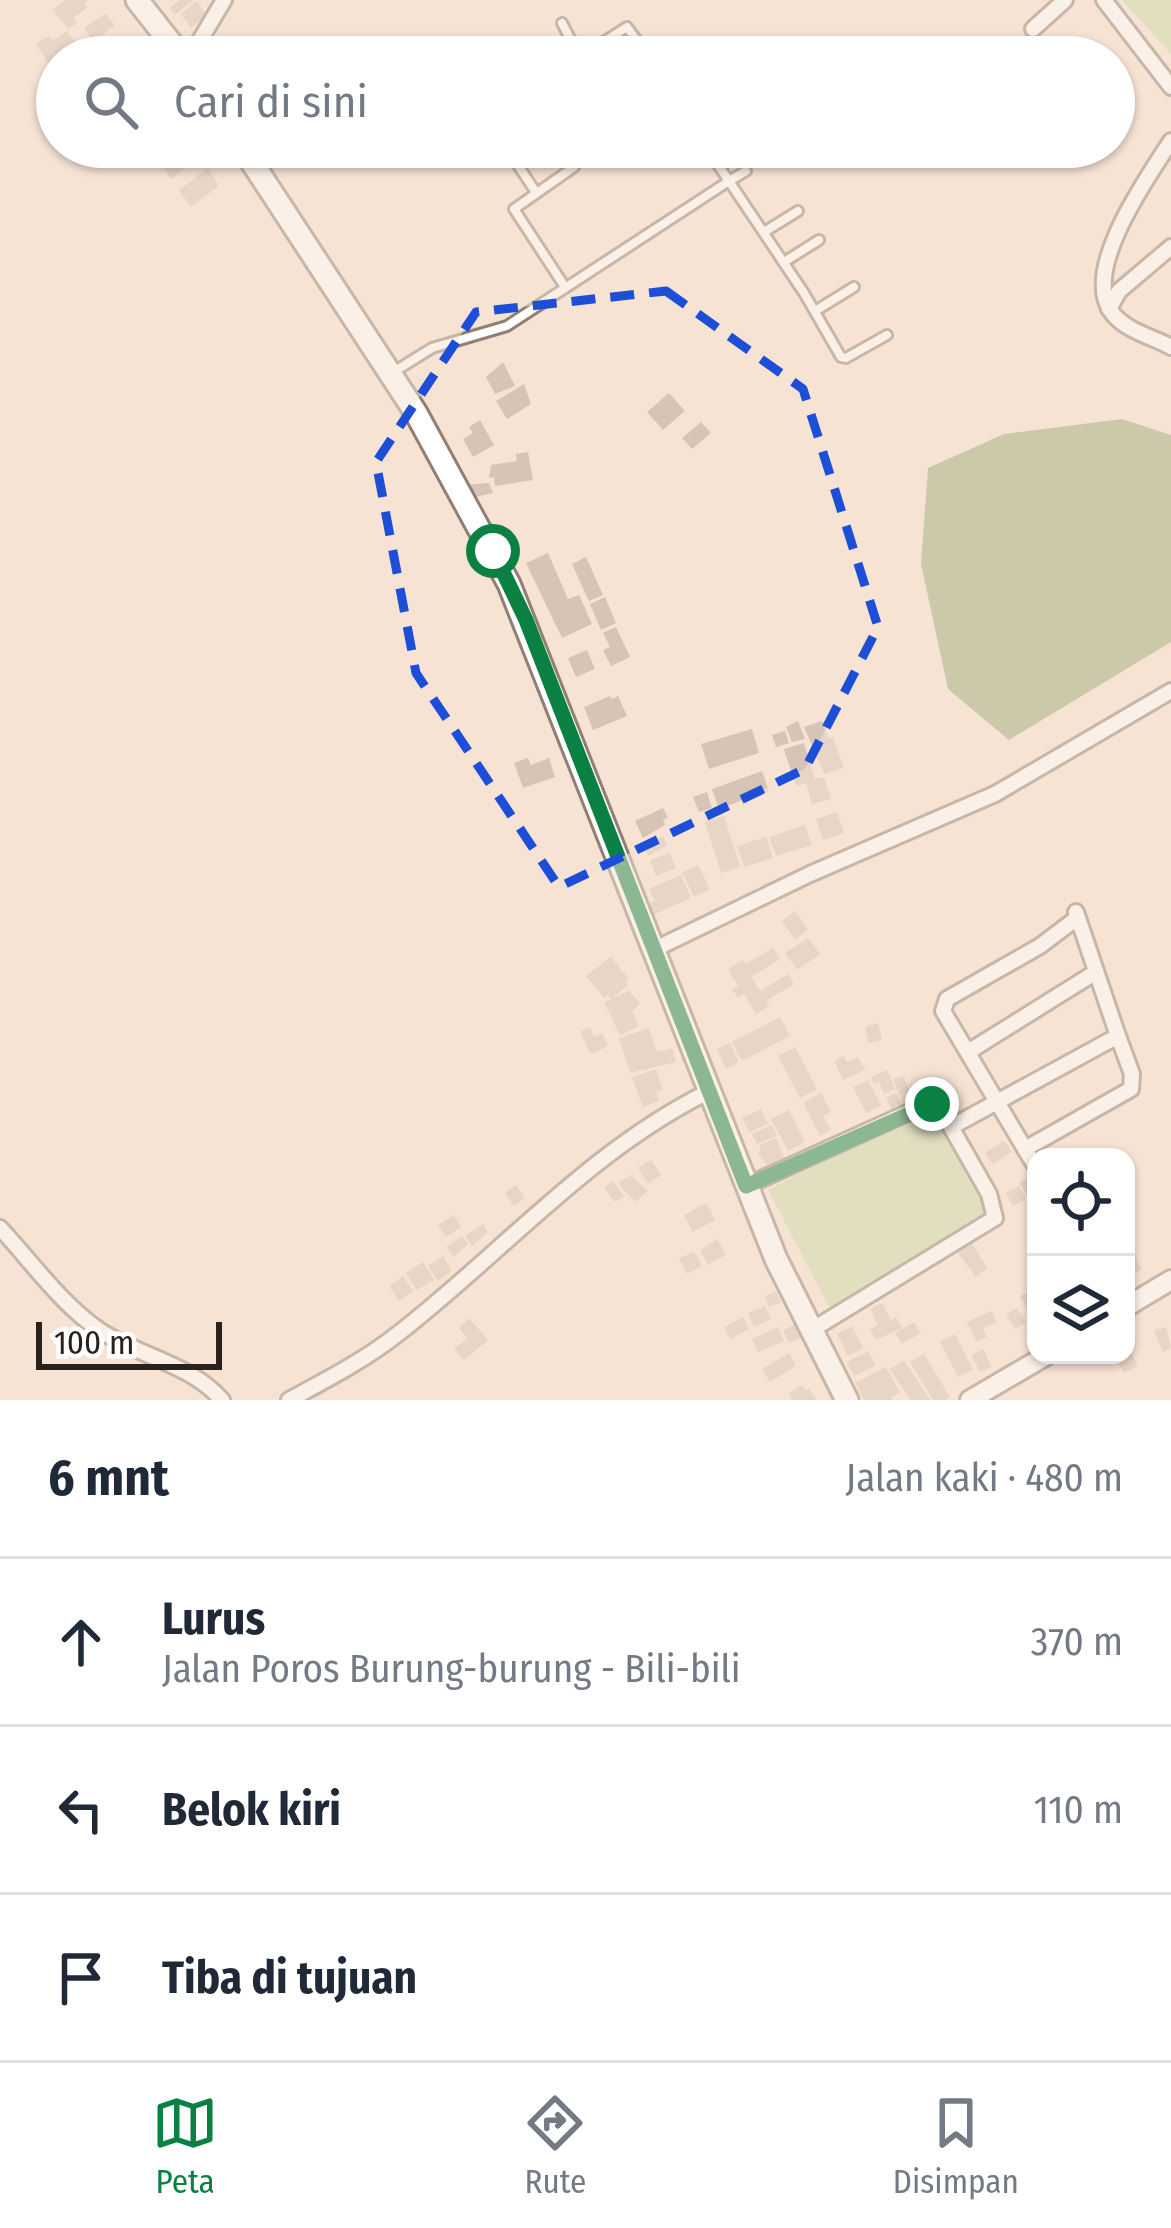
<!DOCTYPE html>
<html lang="id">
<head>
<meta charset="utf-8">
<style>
  :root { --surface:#fff; --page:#f2f2f3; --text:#1f2937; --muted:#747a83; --line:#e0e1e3; --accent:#0b8043 }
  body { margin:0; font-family:"Fira Sans Condensed",sans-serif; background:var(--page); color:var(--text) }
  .controls { position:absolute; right:36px; bottom:36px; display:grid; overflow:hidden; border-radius:24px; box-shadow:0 3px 9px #0004 }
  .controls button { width:108px; height:108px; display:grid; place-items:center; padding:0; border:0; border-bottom:3px solid var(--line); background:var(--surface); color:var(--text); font:60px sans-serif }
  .scale { position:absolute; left:36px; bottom:30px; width:186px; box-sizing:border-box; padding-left:12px; border:6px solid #28211c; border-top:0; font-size:33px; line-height:42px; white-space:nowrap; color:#28211c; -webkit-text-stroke:9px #fff; paint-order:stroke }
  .stop { position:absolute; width:36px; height:36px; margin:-27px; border:9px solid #0b8043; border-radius:50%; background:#fff }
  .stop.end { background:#0b8043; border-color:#fff; box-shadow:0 3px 12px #0008 }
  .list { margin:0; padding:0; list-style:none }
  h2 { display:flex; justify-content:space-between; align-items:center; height:156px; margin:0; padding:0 48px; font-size:51px }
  h2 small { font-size:39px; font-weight:400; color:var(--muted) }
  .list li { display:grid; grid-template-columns:78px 1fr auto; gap:36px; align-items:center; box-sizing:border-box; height:168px; padding:0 48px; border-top:3px solid var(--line) }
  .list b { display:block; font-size:45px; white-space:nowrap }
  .list p { margin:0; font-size:39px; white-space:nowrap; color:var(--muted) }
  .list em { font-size:39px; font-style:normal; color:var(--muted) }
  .icon { flex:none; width:66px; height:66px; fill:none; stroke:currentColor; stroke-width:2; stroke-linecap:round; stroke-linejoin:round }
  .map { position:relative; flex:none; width:1171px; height:1400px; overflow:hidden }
  .search { position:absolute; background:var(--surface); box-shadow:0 3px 9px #0004; left:36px; right:36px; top:36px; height:132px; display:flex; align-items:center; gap:30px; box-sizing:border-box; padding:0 42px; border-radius:66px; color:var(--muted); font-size:45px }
  .sheet { height:660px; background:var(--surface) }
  nav { display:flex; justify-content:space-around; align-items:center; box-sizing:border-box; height:168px; border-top:3px solid var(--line); background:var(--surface); font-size:33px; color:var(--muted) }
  nav a { display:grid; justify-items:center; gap:6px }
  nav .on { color:var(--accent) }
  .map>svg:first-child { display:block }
  .green { fill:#cbd9ac }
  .forest { fill:#9aa87b }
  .building { fill:#d6c4b6 }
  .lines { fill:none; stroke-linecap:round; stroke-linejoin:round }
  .service-casing { stroke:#907f72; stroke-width:14 }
  .minor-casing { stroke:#907f72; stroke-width:20 }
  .secondary-casing { stroke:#907f72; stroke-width:24 }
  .primary-casing { stroke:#907f72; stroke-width:27 }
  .service { stroke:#fff; stroke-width:8 }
  .minor { stroke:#fff; stroke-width:14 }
  .secondary { stroke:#fff; stroke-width:18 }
  .primary { stroke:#fff; stroke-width:21 }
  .route { stroke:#0b8043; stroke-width:15 }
  .marked { fill:none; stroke:#1d4ed8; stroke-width:9; stroke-dasharray:24 15; stroke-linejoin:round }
</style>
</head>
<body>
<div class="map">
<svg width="1171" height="1400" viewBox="0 0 1171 1400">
  <rect width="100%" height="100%" fill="#f6e3d4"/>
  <g class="green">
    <path d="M1122,0H1171V54Z"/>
    <path d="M930,1106L988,1213L831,1311L768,1190Z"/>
  </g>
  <path class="forest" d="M1122,419L1171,435V642L1009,740L948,689L921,564L928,468L1004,434Z"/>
  <g class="building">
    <path d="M65,0H88L84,3L88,7L73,18L77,23L68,29L53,10Z"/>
    <path d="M180,0H193L175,15L169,8Z"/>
    <path d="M197,1L207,15L191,28L181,14Z"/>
    <path d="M106,13L115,26L93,41L84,28Z"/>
    <path d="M67,31L77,45L49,64L36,44L49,36L53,40Z"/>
    <path d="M129,37L142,53L137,57H95L112,44L119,53L128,45L124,41Z"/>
    <path d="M147,147H196L202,156L171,179Z"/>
    <path d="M208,168L219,186L191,207L179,190Z"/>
    <path d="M503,362L515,386L495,394L486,377Z"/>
    <path d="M524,384L531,404L507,419L496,401Z"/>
    <path d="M669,393L685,411L663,430L647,412Z"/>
    <path d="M480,420L494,445L473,457L463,439L473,433L469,427Z"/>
    <path d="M701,422L711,433L692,449L682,438Z"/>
    <path d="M528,452L533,480L495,486L494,477L489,478L491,465L517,461L516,454Z"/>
    <path d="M489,483L493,493L471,498L464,485Z"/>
    <path d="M548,553L568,599L579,595L592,624L562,638L526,563Z"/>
    <path d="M586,557L603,595L589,601L572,564Z"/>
    <path d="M605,597L616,623L601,630L590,604Z"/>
    <path d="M616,627L630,657L611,666L603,650L610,647L603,633Z"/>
    <path d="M587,650L595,669L576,677L568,658Z"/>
    <path d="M610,696L612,699L618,696L627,716L593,730L584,707Z"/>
    <path d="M798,721L805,739L792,742L786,727Z"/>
    <path d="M822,721L829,739L833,737L844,768L824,774L804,727Z"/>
    <path d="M752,729L759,753L709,769L701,744Z"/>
    <path d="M785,731L789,743L776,747L772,735Z"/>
    <path d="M804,743L815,779L824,777L831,799L812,804L806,783L796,786L784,749Z"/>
    <path d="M528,758L531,765L549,758L555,777L523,788L514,763Z"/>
    <path d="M762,771L769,791L719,809L712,789Z"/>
    <path d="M707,792L712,808L699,812L693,797Z"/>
    <path d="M663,808L668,818L663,820L665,825L643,838L635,821Z"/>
    <path d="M837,812L844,833L823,840L816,819Z"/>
    <path d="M724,816L740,867L721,873L705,822Z"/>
    <path d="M805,825L812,845L776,856L769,837Z"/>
    <path d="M663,837L667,846L648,856L644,845Z"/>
    <path d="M766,837L773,858L744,867L737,846Z"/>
    <path d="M670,853L676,868L656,876L650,860Z"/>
    <path d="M698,865L710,889L694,897L682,872Z"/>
    <path d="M681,875L691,898L651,916L646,905L655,901L649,889Z"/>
    <path d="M795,911L808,930L795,940L782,921Z"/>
    <path d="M808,938L820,954L797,970L785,953Z"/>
    <path d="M773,948L780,959L751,977L760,991L788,974L794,984L766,1001L769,1006L756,1014L744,994L738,998L732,989L738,986L728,969L743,960L746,964Z"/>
    <path d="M611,957L629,979L625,982L628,985L611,999L608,995L604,998L586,976Z"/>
    <path d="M629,991L640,1003L632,1012L639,1026L620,1035L604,1002Z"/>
    <path d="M780,1017L790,1036L742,1061L732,1042Z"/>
    <path d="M878,1023L882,1040L869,1043L865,1027Z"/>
    <path d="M590,1027L594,1037L602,1033L608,1046L591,1054L580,1032Z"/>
    <path d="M649,1028L657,1052L672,1048L676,1062L630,1073L619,1038Z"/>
    <path d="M730,1043L739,1062L726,1069L717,1049Z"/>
    <path d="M795,1047L817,1089L800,1098L778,1056Z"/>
    <path d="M844,1056L847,1062L858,1057L865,1070L843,1080L834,1061Z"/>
    <path d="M656,1069L663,1090L656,1092L659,1101L643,1107L632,1077Z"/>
    <path d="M887,1070L895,1089L884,1094L879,1082L874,1084L871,1077Z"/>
    <path d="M904,1076L909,1091L899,1095L893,1079Z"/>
    <path d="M868,1080L881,1105L866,1113L853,1087Z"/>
    <path d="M821,1093L831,1112L823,1116L831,1130L820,1136L803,1103Z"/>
    <path d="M896,1093L901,1104L891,1109L886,1097Z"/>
    <path d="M761,1109L768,1124L749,1132L742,1118Z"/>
    <path d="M789,1110L805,1142L788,1151L771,1119Z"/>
    <path d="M772,1125L777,1136L757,1144L752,1134Z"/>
    <path d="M776,1138L784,1158L767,1165L757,1153L761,1151L759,1145Z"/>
    <path d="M1004,1141L1012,1152L993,1164L985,1153Z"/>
    <path d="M651,1160L661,1175L648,1184L638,1168Z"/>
    <path d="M631,1175L648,1191L635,1202L618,1183Z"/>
    <path d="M1031,1176L1036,1183V1197L1031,1201L1019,1183Z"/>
    <path d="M613,1181L624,1196L615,1202L604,1188Z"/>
    <path d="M516,1185L525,1198L514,1206L505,1193Z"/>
    <path d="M1019,1186L1026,1199L1013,1206L1006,1193Z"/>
    <path d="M706,1203L715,1220L693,1232L684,1215Z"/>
    <path d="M454,1215L461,1227L446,1237L438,1225Z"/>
    <path d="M483,1224L488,1232L472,1246L465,1236Z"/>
    <path d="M462,1236L468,1244L454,1257L446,1247Z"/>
    <path d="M717,1239L726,1255L708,1265L700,1250Z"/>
    <path d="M1126,1241L1142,1269L1126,1278Z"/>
    <path d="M972,1243L987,1268L976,1277L958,1253Z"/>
    <path d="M694,1251L702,1266L687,1274L679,1259Z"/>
    <path d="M443,1256L452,1271L438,1281L428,1266Z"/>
    <path d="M423,1262L434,1280L417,1290L406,1273Z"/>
    <path d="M403,1276L413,1291L399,1301L389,1286Z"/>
    <path d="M1036,1288V1325L1020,1296Z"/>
    <path d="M776,1291L781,1302L769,1307L765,1296Z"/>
    <path d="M882,1303L891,1320L896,1317L902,1328L876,1340L870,1329L878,1325L870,1309Z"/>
    <path d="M765,1306L771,1319L754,1327L748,1313Z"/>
    <path d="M1017,1308L1026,1323L1015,1329L1006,1314Z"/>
    <path d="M991,1311L997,1322L983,1328L987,1337L977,1342L967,1322Z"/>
    <path d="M743,1317L749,1329L730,1339L724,1327Z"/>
    <path d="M469,1318L488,1340L464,1360L454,1349L467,1338L459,1328Z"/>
    <path d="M914,1322L921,1333L902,1344L895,1333Z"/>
    <path d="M795,1325L801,1338L789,1343L783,1330Z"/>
    <path d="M852,1326L863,1348L848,1356L837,1334Z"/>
    <path d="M778,1327L784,1341L758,1352L752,1339Z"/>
    <path d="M1166,1327L1171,1348L1163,1352L1154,1331Z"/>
    <path d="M955,1334L973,1369L958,1377L940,1342Z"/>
    <path d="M1126,1342L1138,1366L1124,1373L1114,1355H1126Z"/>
    <path d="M983,1349L992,1367L980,1372L971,1355Z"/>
    <path d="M868,1351L876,1365L854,1376L847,1362Z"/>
    <path d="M789,1353L796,1366L770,1382L762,1369Z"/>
    <path d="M924,1354L950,1397L945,1400H933L910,1362Z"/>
    <path d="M904,1360L930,1400H910L890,1369Z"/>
    <path d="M886,1367L900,1393L891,1397L893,1400H864L855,1383Z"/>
    <path d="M802,1385L806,1390L809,1388L816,1400H793L789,1393Z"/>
  </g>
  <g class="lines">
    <defs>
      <g id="service">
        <path d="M562,23L579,56"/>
        <path d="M580,57L627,27L649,57"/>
        <path d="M506,147L535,191"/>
        <path d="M746,171L729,181L804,293L841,357L846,358L887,335"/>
        <path d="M764,232L798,211"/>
        <path d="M784,262L819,240"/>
        <path d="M565,287L514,209L574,167L565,147"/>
        <path d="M815,311L854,287"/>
        <path d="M392,373L432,348L507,326L729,181L706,147"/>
      </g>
      <g id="minor">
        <path d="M1104,0L1171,87"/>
        <path d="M1033,29L1065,0"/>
        <path d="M190,57L224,0"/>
        <path d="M1171,141C1147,178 1079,273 1113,314C1128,332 1151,336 1171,347"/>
        <path d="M1109,309L1119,291L1171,247"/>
        <path d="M1077,918L1040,946L947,999L943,1011L1025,1149L1131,1089L1132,1074L1118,1036"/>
        <path d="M655,949L810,874L995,794L1171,691"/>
        <path d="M968,1052L1096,972"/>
        <path d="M1025,1149L1036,1167"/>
        <path d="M746,1186L927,1104L939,1107L951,1127"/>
        <path d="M0,1228C31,1261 61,1304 99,1330C138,1356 191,1364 222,1400"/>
        <path d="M810,1331L995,1218L989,1194L951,1127L1118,1036L1076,912"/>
        <path d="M289,1400C326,1380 365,1360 399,1333C502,1253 591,1149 710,1091"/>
      </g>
      <g id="secondary">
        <path d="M1126,1307L1171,1280"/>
        <path d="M970,1400L1047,1355"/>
      </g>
      <g id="primary">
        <path d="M137,0L182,57"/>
        <path d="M242,147L416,413L509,584L776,1259L847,1400"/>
      </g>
    </defs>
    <use href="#service" class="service-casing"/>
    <use href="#minor" class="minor-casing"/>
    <use href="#secondary" class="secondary-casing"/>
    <use href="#primary" class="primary-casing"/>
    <use href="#service" class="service"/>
    <use href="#minor" class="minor"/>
    <use href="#secondary" class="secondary"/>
    <use href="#primary" class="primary"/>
  </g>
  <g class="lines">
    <path class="route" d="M493,551L526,620L746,1186L932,1104"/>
  </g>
  <path d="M0 0H1171V1400H0ZM666,291L803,389L878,627L805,769L559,887L416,673L376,462L476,312Z" fill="#f6e3d4" fill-opacity=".55" fill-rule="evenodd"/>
  <path class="marked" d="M666,291L803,389L878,627L805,769L559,887L416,673L376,462L476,312Z"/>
</svg>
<div class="controls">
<button><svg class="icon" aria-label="locate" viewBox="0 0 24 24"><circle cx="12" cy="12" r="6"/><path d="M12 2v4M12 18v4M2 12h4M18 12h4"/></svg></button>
<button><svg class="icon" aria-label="layers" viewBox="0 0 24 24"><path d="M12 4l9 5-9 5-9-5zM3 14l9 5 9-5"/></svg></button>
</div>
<div class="scale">100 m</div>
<div class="stop" style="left:493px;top:551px"></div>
<div class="stop end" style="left:932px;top:1104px"></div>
<div class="search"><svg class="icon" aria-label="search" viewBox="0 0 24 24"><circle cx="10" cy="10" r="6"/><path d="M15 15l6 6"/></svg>Cari di sini</div>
</div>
<section class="sheet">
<h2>6 mnt<small>Jalan kaki · 480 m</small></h2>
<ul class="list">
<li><svg class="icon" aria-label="ahead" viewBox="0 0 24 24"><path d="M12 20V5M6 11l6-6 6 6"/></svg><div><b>Lurus</b><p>Jalan Poros Burung-burung - Bili-bili</p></div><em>370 m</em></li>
<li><svg class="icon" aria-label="left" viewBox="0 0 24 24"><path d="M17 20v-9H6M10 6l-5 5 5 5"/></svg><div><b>Belok kiri</b></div><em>110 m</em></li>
<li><svg class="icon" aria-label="arrive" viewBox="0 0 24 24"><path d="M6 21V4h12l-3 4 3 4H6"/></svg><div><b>Tiba di tujuan</b></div></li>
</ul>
</section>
<nav>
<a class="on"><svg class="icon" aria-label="map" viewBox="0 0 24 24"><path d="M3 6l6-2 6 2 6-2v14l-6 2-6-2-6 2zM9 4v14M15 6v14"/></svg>Peta</a>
<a><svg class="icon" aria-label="directions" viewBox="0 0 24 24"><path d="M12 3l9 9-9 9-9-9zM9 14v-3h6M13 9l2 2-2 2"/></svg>Rute</a>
<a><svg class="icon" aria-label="saved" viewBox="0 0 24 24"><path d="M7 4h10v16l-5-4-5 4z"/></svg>Disimpan</a>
</nav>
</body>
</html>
